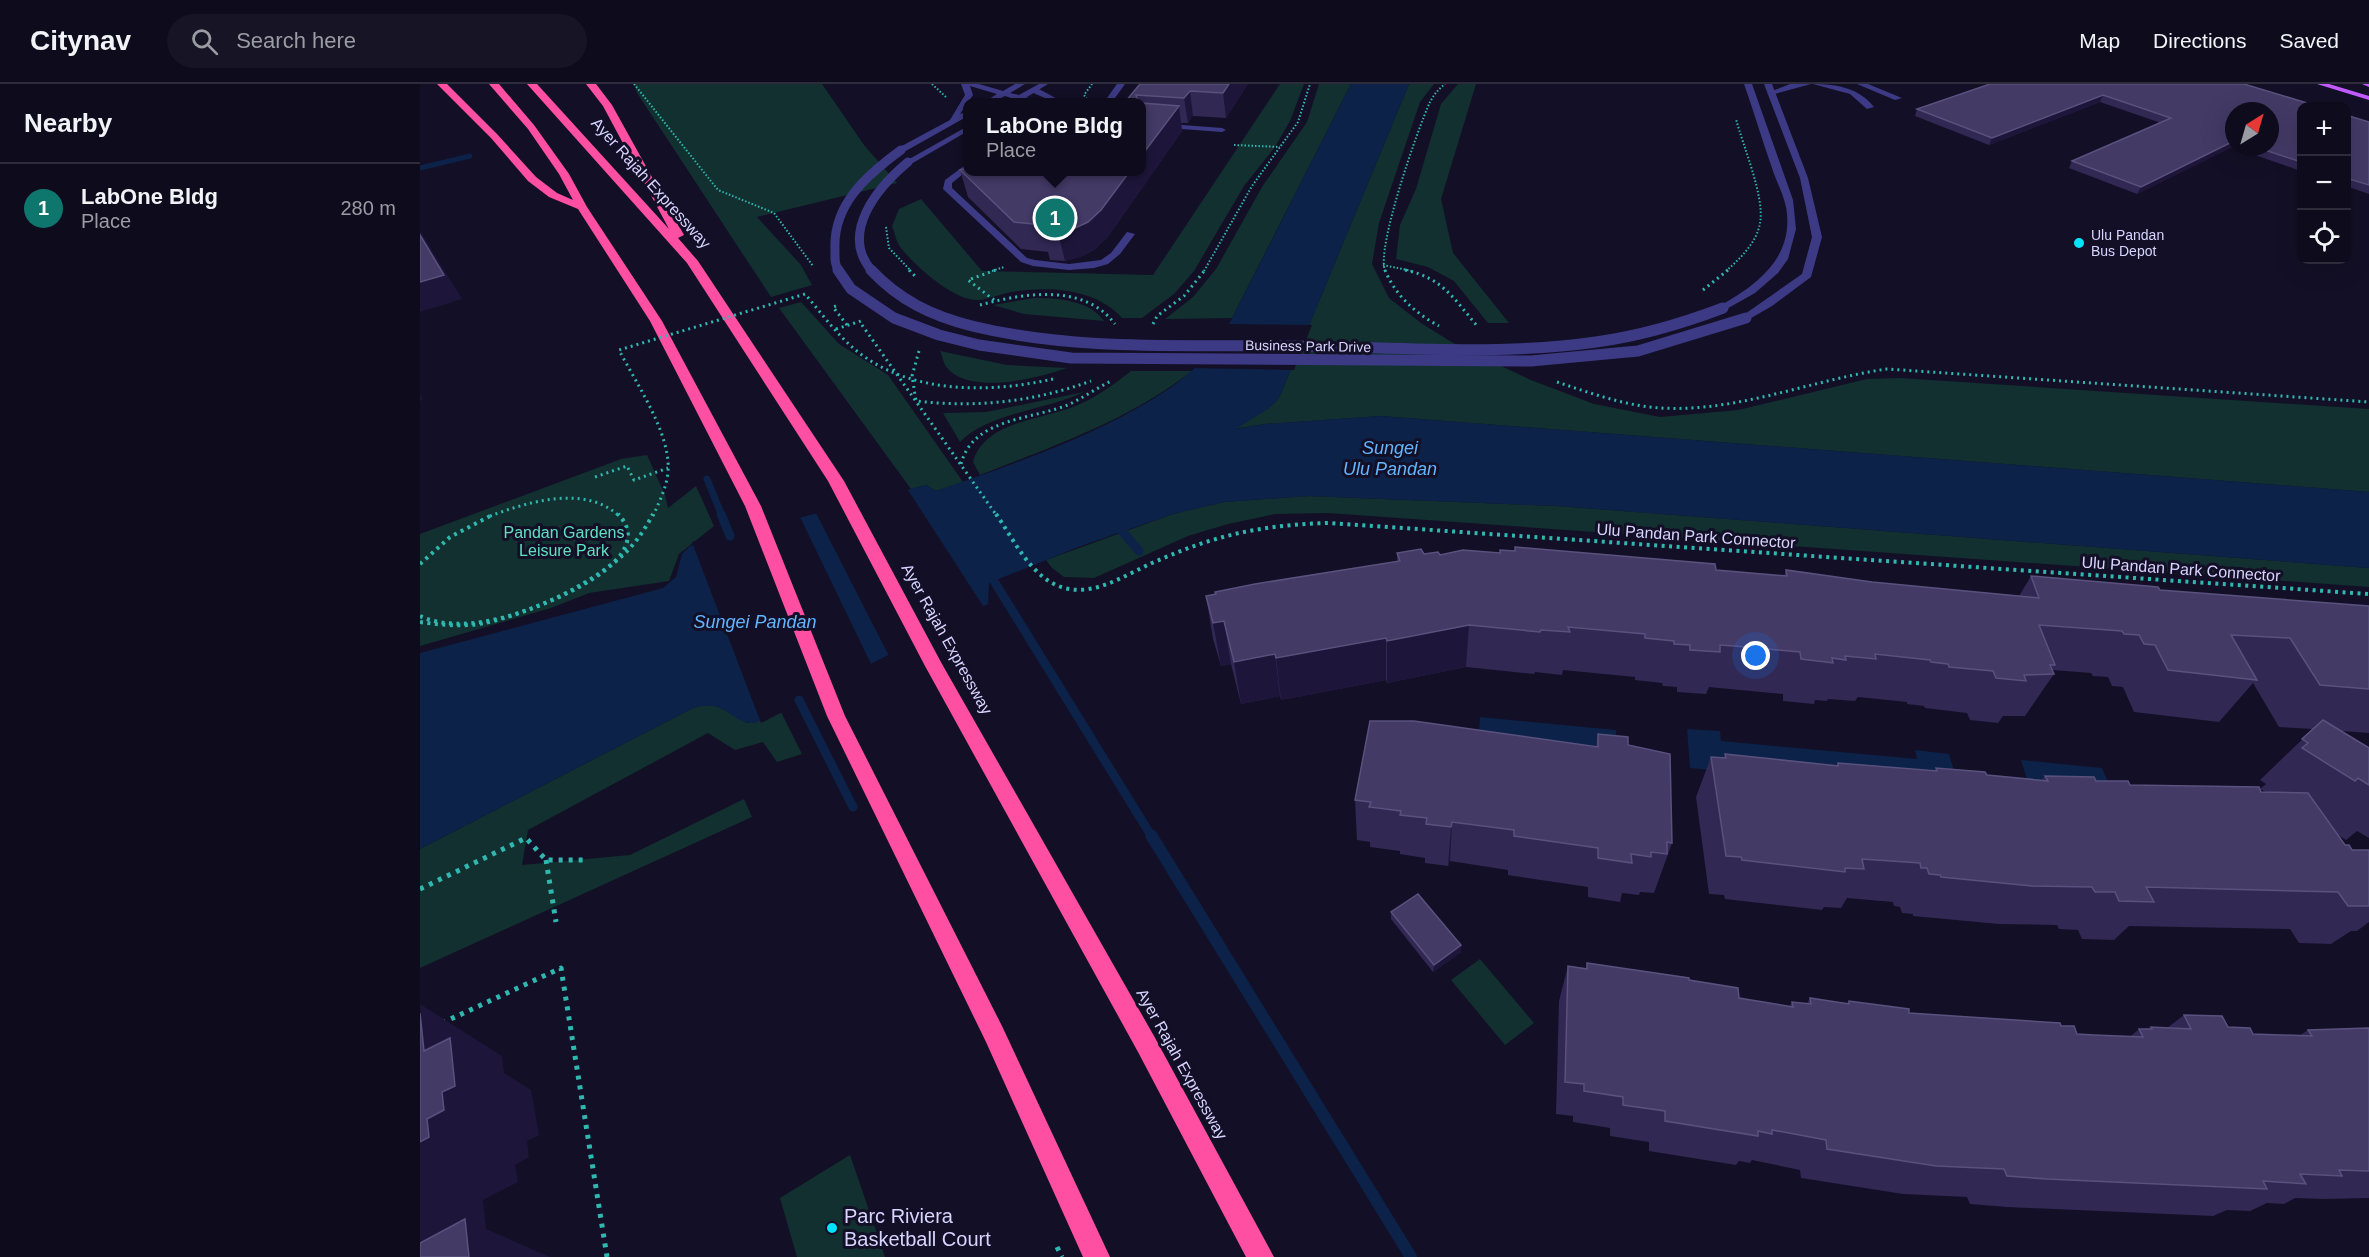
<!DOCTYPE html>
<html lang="en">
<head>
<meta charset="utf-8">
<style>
  :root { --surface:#0e0b1c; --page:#171425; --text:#f1f3f6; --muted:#9b9ba3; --line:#2e2b3b; --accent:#0f766e }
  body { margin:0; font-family:Arial,sans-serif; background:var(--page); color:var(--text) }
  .controls { position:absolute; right:18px; top:18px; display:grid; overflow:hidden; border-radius:12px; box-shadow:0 6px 24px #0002 }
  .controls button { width:54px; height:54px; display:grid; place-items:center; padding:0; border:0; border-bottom:2px solid var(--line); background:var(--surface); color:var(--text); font:30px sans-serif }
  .compass { position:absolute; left:1805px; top:18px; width:54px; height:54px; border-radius:50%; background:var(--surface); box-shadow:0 6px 24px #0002; rotate:37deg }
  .you { position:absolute; left:1336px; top:572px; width:21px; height:21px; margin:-15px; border:4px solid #fff; border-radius:50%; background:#1a73e8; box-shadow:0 0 0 9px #1a73e833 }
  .badge { display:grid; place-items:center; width:39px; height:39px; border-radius:50%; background:var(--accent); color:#fff; font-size:20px; font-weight:700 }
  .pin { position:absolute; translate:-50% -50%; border:3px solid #fff; box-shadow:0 2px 6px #0006 }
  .popup { position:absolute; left:543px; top:14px; width:183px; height:78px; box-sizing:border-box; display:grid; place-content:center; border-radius:12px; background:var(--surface); filter:drop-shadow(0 2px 4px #0005); font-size:20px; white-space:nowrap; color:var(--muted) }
  .popup b { font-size:22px; color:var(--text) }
  .popup::after { content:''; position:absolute; left:50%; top:100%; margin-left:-12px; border:12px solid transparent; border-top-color:var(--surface) }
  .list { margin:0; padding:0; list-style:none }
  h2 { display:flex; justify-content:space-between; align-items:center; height:78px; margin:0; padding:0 24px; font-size:26px }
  h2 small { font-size:20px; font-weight:400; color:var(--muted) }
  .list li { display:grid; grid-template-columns:39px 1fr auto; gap:18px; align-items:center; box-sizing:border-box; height:90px; padding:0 24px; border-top:2px solid var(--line) }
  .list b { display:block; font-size:22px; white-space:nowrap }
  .list p { margin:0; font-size:20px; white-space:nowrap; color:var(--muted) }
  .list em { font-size:20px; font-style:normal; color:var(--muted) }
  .icon { flex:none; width:33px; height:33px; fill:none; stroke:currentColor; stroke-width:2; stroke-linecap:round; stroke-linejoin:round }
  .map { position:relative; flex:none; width:1949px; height:1173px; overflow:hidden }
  header { display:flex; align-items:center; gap:36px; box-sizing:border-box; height:84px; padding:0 30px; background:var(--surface); border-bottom:2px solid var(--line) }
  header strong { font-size:28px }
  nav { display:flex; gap:33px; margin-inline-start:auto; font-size:21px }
  .search { width:420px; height:54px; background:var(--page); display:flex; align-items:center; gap:15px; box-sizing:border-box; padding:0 21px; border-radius:33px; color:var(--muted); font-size:22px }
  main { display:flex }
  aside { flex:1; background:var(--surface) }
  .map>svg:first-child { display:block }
  .green { fill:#12302f }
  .water { fill:#0c2248 }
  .pier { fill:#130f26 }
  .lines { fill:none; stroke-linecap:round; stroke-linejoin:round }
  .stream-far3 { stroke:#0c2248; stroke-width:5 }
  .stream-far2 { stroke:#0c2248; stroke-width:7 }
  .stream-far1 { stroke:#0c2248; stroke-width:9 }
  .stream { stroke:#0c2248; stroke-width:12 }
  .path-far3 { stroke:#2fb8b0; stroke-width:2; stroke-dasharray:1.5 2; stroke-linecap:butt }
  .path-far2 { stroke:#2fb8b0; stroke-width:3; stroke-dasharray:2 4; stroke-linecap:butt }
  .path-far1 { stroke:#2fb8b0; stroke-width:4; stroke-dasharray:3 4.5; stroke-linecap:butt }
  .path { stroke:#2fb8b0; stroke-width:5; stroke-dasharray:4 6; stroke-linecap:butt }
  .service { fill:#3d3a85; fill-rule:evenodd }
  .minor { fill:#3d3a85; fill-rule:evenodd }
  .primary { fill:#c25bff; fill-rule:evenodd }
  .motorway { fill:#ff4fa3; fill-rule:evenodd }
  .path-bridge-far2 { stroke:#2fb8b0; stroke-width:2; stroke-dasharray:1.5 2; stroke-linecap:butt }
  .path-bridge-far1 { stroke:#2fb8b0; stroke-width:3; stroke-dasharray:2 4; stroke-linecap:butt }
  .path-bridge { stroke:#2fb8b0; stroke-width:4; stroke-dasharray:3 4.5; stroke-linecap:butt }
  .minor-bridge-far1 { stroke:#3d3a85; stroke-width:9 }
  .minor-bridge { stroke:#3d3a85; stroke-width:11 }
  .wall { fill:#312854; fill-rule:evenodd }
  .shaded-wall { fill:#1d163a }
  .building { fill:#433a66; stroke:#5a527e; stroke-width:1.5 }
  .poi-dot { fill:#00e5ff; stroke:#130f26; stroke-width:2 }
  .labels { text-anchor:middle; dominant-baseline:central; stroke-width:6; stroke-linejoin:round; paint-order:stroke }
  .far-poi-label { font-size:14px; fill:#d9d4ff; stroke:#130f26; text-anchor:start }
  .far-street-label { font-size:14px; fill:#d9d4ff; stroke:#130f26 }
  .street-label { font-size:16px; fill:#d9d4ff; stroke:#130f26 }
  .park-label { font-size:16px; fill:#5fe0c0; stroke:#130f26 }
  .water-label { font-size:18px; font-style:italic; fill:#62b6ff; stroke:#130f26 }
  .near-poi-label { font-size:20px; fill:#d9d4ff; stroke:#130f26; text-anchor:start }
</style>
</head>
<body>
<header>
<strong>Citynav</strong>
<div class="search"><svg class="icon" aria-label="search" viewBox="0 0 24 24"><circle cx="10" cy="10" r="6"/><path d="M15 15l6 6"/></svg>Search here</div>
<nav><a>Map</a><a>Directions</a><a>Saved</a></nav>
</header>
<main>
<aside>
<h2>Nearby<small></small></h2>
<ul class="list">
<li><span class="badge">1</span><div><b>LabOne Bldg</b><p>Place</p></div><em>280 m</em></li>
</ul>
</aside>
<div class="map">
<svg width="1949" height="1173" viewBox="0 0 1949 1173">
  <rect width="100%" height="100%" fill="#130f26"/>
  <g class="green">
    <path d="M214,0H402L444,61L477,99L337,133L381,181L392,201L351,213L217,9Z"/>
    <path d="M860,0H884L870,37L855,63L824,102L774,187L754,210L722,234H702C675,204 628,202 591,208C580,210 570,215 559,216C535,218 495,182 481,164C476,158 475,149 472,142L479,125L501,115L562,187L733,191Z"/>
    <path d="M899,0H931L812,234L745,235L773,213L796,185L842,103L887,38Z"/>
    <path d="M989,0H1014L1000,18L959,139L952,180L969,214L1001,239L1033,259L1111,296L1174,320L1240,333L1318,326L1447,295L1480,294L1949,325V408L961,332L845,340L814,345L849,324L859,314Z"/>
    <path d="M1038,0H1056L1021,115L1033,169L1089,239H1068L1034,197L1008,183L976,175L980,141L996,105L1021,20Z"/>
    <path d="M614,214C638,214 669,216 684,237L604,230L573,221Z"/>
    <path d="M381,218L419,260L468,291L543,398L516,407L506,401L491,405L359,224Z"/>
    <path d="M520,267L587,281L647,284C619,294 546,313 525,281C523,277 522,271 520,267Z"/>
    <path d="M711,287H772C709,336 634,362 560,391L553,378C564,338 619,336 653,323C674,315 693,301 711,287Z"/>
    <path d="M664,308C627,326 567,329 540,358L523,329L566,328Z"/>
    <path d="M227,371L245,411L248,424L276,402L294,442L259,470L249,497L169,509L131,524L0,562V450L201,375Z"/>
    <path d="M889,412L1137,422L1949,484V503L908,429L855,430L808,440L768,452L674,494L644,493L632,484L626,476L753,430L804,418Z"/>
    <path d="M288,620L301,624L327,639L360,626L382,670L357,678L343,658L315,666L288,649L108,746L102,781L210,771L324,715L332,733L0,884V765L273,624Z"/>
    <path d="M1060,875L1114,939L1085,961L1031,896Z"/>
    <path d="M430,1071L465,1173H377L360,1114Z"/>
  </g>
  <g class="water">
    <path d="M931,0H989L859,314L849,324L816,345L845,340L961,332L1949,408V484L1137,422L889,412L804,418L753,430L661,462L569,499L568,520L335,639C309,640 309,614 273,624L0,765V569L243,504L256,493L262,470L270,462L506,401L516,407C594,380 682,350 750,304C769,291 785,274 800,258Z"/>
    <path d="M1060,633L1196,646L1197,677L1059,652Z"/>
    <path d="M1267,645L1300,647L1301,657L1497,675L1495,666L1529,670L1541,710L1270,684Z"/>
    <path d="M1601,676L1682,684L1697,719L1612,711Z"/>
  </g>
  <g class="pier">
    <path d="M806,240L892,241L874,286L771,284L798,256Z"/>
    <path d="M486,403L565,525L470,574L395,427Z"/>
    <path d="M379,431L452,582L341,639L272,458Z"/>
  </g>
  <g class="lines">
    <path class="stream-far3" d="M0,84L50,72"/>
    <path class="stream-far2" d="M287,395L302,432"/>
    <g class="stream-far1">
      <path d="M301,430L310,452"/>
      <path d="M702,447L719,467"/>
      <path d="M574,497L732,753"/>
      <path d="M379,616L433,723"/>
    </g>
    <path class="stream" d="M731,751L991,1173"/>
    <g class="path-far3">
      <path d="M214,0L298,106L354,129L393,182"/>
      <path d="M512,0L527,14"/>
      <path d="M669,18L664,11L672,0"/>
      <path d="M814,61L860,63"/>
      <path d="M963,181L992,187"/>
      <path d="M572,187L584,183"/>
      <path d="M784,187L832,102L878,38L890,0"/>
      <path d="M965,187C956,164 998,44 1010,18C1014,10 1019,5 1025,0"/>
      <path d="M1306,187C1320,175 1337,158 1340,139C1345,113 1323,62 1316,35"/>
    </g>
    <g class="path-far2">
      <path d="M965,186C975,211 995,229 1019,242"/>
      <path d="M985,186C1023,194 1034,215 1058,243"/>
      <path d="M1283,206L1308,186"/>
      <path d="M574,216L548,196L576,186"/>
      <path d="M560,221C604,209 664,199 695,240"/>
      <path d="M416,222L413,223L427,241"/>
      <path d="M733,240L737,232L764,212L785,186"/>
      <path d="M442,241L577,432"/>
      <path d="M499,267L492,292L496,317C557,324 613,318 671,297"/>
      <path d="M1137,298C1167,308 1198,319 1229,323C1310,332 1389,296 1467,285L1949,318"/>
      <path d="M541,380C553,333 613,336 650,320C664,313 677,304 691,297"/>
      <path d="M175,393L207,382L214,396L248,384"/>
      <path d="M70,432C108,418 165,400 199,432"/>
    </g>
    <g class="path-far1">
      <path d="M576,430C592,453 608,487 634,500C668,517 701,493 732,479C753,470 774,461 796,455C833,444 871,440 909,439L1949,510"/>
      <path d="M0,480L30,453L74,430"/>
      <path d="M0,538C21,541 43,543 65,539C99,532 247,481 198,430"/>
    </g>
    <g class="path">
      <path d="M126,776L136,838"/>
      <path d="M0,805L106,754L126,776H164"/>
      <path d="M22,939L141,884L187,1173"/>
      <path d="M637,1163L642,1173"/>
    </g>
    <g class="service">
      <path d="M697,0H705L695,14L700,18H692L687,14Z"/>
      <path d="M1370,0H1391L1351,11L1347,9Z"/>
      <path d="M1393,0C1417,0 1439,4 1454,23L1447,25L1430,10Z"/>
      <path d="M1437,0H1448L1482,14L1475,16Z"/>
      <path d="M611,4H617L643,18H634L611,8Z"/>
      <path d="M600,12L619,16L620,18L597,16V12Z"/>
      <path d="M722,38L802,44L806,46L802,48L722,42Z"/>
      <path d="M548,79V86L532,99V104L607,174L615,176L649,180L681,176L691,169L707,148L715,150L700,170L688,180L674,184L649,186L613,182L601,178L523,105L525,96Z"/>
    </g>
    <g class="minor">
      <path d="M541,0H559L583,7L595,0H605L590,9L599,11L619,0H628L599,18H590L594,15L585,12L573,18H564L577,10L550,2L553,11L540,30L548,27V32L484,68H478V64L530,36L545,11Z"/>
      <path d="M1324,0H1332L1373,116L1376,145L1368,175L1358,189L1335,209L1303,227L1298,224L1299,222C1338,201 1375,172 1366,123C1363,109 1356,97 1352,84C1342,56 1334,28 1324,0Z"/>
      <path d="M1344,0H1352L1388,94L1402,153L1391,193L1352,222L1326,237L1321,234L1322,232L1382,190L1392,153L1380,94Z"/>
      <path d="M548,42V47L491,80L484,78Z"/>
    </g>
    <g class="primary">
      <path d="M1897,0H1909L1949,12V16Z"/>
      <path d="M1942,0H1949V3Z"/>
    </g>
    <g class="motorway">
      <path d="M17,0H27L77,50L116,93L137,109L153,116L139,90L108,45L69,0H79L114,41L149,90L167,123L242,237L341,422L425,632L582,942L690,1173H663L566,958L407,632L325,422L230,237L158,125L129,113L108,97L71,54Z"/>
      <path d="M107,0H117L249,145L183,22L166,0H176L192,21L264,151L258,154L278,177L424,397L522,580L734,952L854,1173H826L718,968L505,582L408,397L267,179Z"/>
    </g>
    <path class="path-bridge-far2" d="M466,143L469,164L491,187"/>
    <g class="path-bridge-far1">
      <path d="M489,186L496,193"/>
      <path d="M416,245L441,237"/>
      <path d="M233,432C239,418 247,403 248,387C251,350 216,299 199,266L385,210C403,231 419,254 442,271C495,310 571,309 633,295"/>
    </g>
    <path class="path-bridge" d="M0,532C57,559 160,510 203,471C216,459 225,445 233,430"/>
    <g class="minor-bridge-far1">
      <path d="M419,187C414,180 415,173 415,165C413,120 447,91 481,66"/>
      <path d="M452,187C419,149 458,103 488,78"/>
    </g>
    <g class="minor-bridge">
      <path d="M418,186L431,205L474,234L519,251L559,261L651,274L1111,277L1218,267L1326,234"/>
      <path d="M451,186C479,216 512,232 552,242C658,268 770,260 877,262C976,263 1078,272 1176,258C1220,252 1261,240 1303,224"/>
    </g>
  </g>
  <g class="wall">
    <path d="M720,0H828L806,34L773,32L768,39H761L762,47L687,154L674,166L660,173L645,177L630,176L628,168L601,165L548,113L540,86L548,87H722V18H705Z"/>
    <path d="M1570,0L1881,22V87L1812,63L1717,110L1649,84L1652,77L1741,39L1680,18L1569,61L1495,32L1497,25ZM1814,27L1850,63H1814Z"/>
    <path d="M1926,31L1949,38V110L1926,102Z"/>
    <path d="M977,469L1020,471L1296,486L1364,492L1366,486L1452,498L1599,512L1611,492L1740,506L1949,522V649L1921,647L1949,663V754L1937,747L1926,756L1918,751L1925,761L1932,766H1949V838L1937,847H1931L1911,860L1879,859L1870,845L1709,842L1694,856L1662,855L1658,846L1639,845L1637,841L1579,840L1493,832V830L1482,829L1480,823L1474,822L1473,818L1427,814L1421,824L1404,823L1402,826L1305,815L1304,811L1289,810L1276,713L1291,673L1304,674L1305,670L1417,681L1418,679L1515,687L1516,684L1567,691L1622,696L1625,692L1676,697L1710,701L1846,708L1840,705L1846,700L1840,696L1893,645L1859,643L1833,599L1799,638L1714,628L1703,603L1692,602L1688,593L1673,592L1671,589L1632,586L1634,590L1605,632H1583L1578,639L1550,636L1547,629L1505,624L1504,622L1487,620V618L1438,613L1435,617L1408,615L1407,617L1395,616L1394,620L1363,617V610L1299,604L1289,603L1286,610L1257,608V603L1243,602L1242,599L1215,596V593L1143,586L1142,591L1115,588L1114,590L1046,583L967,599L966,596L861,616L860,612L821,620L811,580L801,582L793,555L786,512L977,477Z"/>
    <path d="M1178,650L1208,661L1252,759L1234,809L1220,808L1219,811L1202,809L1200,818L1168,813V803L1088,791V786L1030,777L1028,782L1005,779V774L980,770V767L950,763V758L937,756L935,716L1176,662Z"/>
    <path d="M971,828L1041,861V868L1013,888L971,835Z"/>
    <path d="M1167,879L1269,896L1319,914L1369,923L1372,918L1387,919L1390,914L1427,919L1429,917L1489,929L1641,942L1657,950L1674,951L1711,952L1719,945H1727L1731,943L1747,944L1764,931L1833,950L1879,952L1888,946L1949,944V1114L1903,1115L1875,1114L1864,1120L1847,1119L1830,1127L1807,1126L1793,1132L1587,1123L1550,1120L1547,1113L1483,1110L1381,1094L1380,1086L1332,1076L1330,1079L1319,1077L1316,1081L1229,1067V1058L1190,1052V1044L1153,1038V1032L1136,1030L1139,917L1148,882L1166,884Z"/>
  </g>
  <g class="shaded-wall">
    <path d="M809,0H828L806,34L803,9Z"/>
    <path d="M770,7L773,32L768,39L764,14Z"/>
    <path d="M1683,11L1680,18L1569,61L1572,54Z"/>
    <path d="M759,22L762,47L687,154L674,166L660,173L645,177L638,149L710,87H722V71Z"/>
    <path d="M1814,57V60L1812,63L1717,110L1721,103Z"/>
    <path d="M0,147L42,215L0,228Z"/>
    <path d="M0,309L3,316L0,317Z"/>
    <path d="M804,537L811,580L801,582L793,539Z"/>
    <path d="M1049,541L1046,583L967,599V557Z"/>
    <path d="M966,554V596L861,616L856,574Z"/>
    <path d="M855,570L860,612L821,620L814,578Z"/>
    <path d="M1032,738L1030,777L1028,782L1031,743Z"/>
    <path d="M1041,861V868L1013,888L1014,881Z"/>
    <path d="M0,920L82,972L84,989L111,1006L119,1051L107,1057L109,1073L95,1081L98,1098L63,1116L66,1145L130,1173H0V1058L7,1035Z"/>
  </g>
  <g class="building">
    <path d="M720,0H809L803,9L770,7L764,14L716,11L718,18H705Z"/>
    <path d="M1570,0H1824L1897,22H1881V78L1836,63H1850V27H1814V57L1721,103L1652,77L1751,34L1683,11L1572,54L1497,25Z"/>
    <path d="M722,19L759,22L722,71Z"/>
    <path d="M1926,31L1949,38V101L1926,94Z"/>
    <path d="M548,84V87H710L681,126L668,138L653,145L638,149L623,148V141L594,138L540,86Z"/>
    <path d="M0,151L24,191L0,198Z"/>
    <path d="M1095,463L1295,480L1296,486L1367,492L1366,486L1452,498L1619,514L1611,492L1738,503L1740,506L1949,522V605L1900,601L1870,554L1811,551L1837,596L1748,586L1735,561L1724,560L1719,551L1704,550L1702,547L1619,541L1635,581H1630L1634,590L1604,591L1606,597L1576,594L1573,587L1529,583L1528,580L1511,578L1510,576L1455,570L1456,575L1425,572L1426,576L1412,574L1413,579L1381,575L1380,568L1314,562L1300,561V568L1270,566V561L1254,560V557L1225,554V550L1148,543L1150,548L1121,546L1120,548L1049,541L967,557L966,554L856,574L855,570L814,578L804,537L793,539L786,512L796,510L795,508L835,500L980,477L977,469L1001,465L1004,470L1018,468L1020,471L1043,466L1080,469V466L1095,467Z"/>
    <path d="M1903,636L1949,664V701L1938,694L1935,697L1882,664L1888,659L1882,655Z"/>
    <path d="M950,637H994L1178,663V650L1208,653V661L1250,670L1252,759L1247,758V770L1231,768V773L1211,770L1212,779L1178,774V764L1094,752V746L1032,738L1031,743L1006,740L1007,734L980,731L981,727L949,723L951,718L935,716Z"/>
    <path d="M1305,670L1418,682V679L1517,687L1516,684L1565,688L1567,691L1628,697L1625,692L1674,693L1676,697H1708L1710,701L1839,703L1841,708L1888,709L1925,761H1929L1932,766H1949V822H1928L1918,808L1726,803L1734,818L1699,817L1695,808H1675L1672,803L1612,802L1521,793L1520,791L1509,790L1507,784H1501L1500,779L1442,775L1444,785L1425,784V788L1322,776L1321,773L1306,772L1291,673L1306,674Z"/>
    <path d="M998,810L1041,861L1014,881L971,828Z"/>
    <path d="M1167,879L1269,894V896L1318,904L1319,914L1373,923L1372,918L1391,920L1390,914L1429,920V917L1489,925V929L1640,939L1641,942H1654L1657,950L1674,951L1723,953L1719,945H1732L1731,943L1771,945L1764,931L1802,932L1808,943L1830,944L1833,950L1892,952L1888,946L1949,944V1087L1919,1086L1922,1092L1880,1090L1886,1100L1843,1097L1847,1105L1627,1095L1587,1092L1584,1085L1516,1082L1407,1065L1406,1056L1352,1046V1050L1338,1047V1052L1245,1037V1027L1203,1021V1013L1164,1007V1000L1145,998L1148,882L1167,885Z"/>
    <path d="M0,929L4,967L30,954L35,1002L22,1008L24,1026L7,1035L9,1053L0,1058Z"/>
    <path d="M45,1135L49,1173H0V1159Z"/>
  </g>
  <g class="poi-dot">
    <circle cx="1659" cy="159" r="6"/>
    <circle cx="412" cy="1144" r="6"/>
  </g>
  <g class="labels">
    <g class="far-poi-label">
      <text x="1671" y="151">Ulu Pandan<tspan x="1671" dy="16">Bus Depot</tspan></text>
    </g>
    <g class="far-street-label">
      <text transform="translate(888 262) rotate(1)">Business Park Drive</text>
    </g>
    <g class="street-label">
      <text transform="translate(231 99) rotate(48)">Ayer Rajah Expressway</text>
      <text transform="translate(1276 452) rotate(4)">Ulu Pandan Park Connector</text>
      <text transform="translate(1761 485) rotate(4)">Ulu Pandan Park Connector</text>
      <text transform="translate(527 555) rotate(61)">Ayer Rajah Expressway</text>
      <text transform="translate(762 980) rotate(61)">Ayer Rajah Expressway</text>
    </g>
    <g class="park-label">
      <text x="144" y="448">Pandan Gardens<tspan x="144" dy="18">Leisure Park</tspan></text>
    </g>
    <g class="water-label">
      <text x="970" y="364">Sungei<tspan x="970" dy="21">Ulu Pandan</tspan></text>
      <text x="335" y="538">Sungei Pandan</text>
    </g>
    <g class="near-poi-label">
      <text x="424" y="1132">Parc Riviera<tspan x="424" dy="23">Basketball Court</tspan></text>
    </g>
  </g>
</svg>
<div class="controls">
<button>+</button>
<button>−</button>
<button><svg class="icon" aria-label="locate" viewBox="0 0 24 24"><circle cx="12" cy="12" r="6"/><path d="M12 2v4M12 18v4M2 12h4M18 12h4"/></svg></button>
</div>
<svg class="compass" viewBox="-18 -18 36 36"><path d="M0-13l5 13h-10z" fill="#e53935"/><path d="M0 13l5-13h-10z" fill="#9b9ba3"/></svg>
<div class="you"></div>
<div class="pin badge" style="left:635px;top:134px">1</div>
<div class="popup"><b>LabOne Bldg</b>Place</div>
</div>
</main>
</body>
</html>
